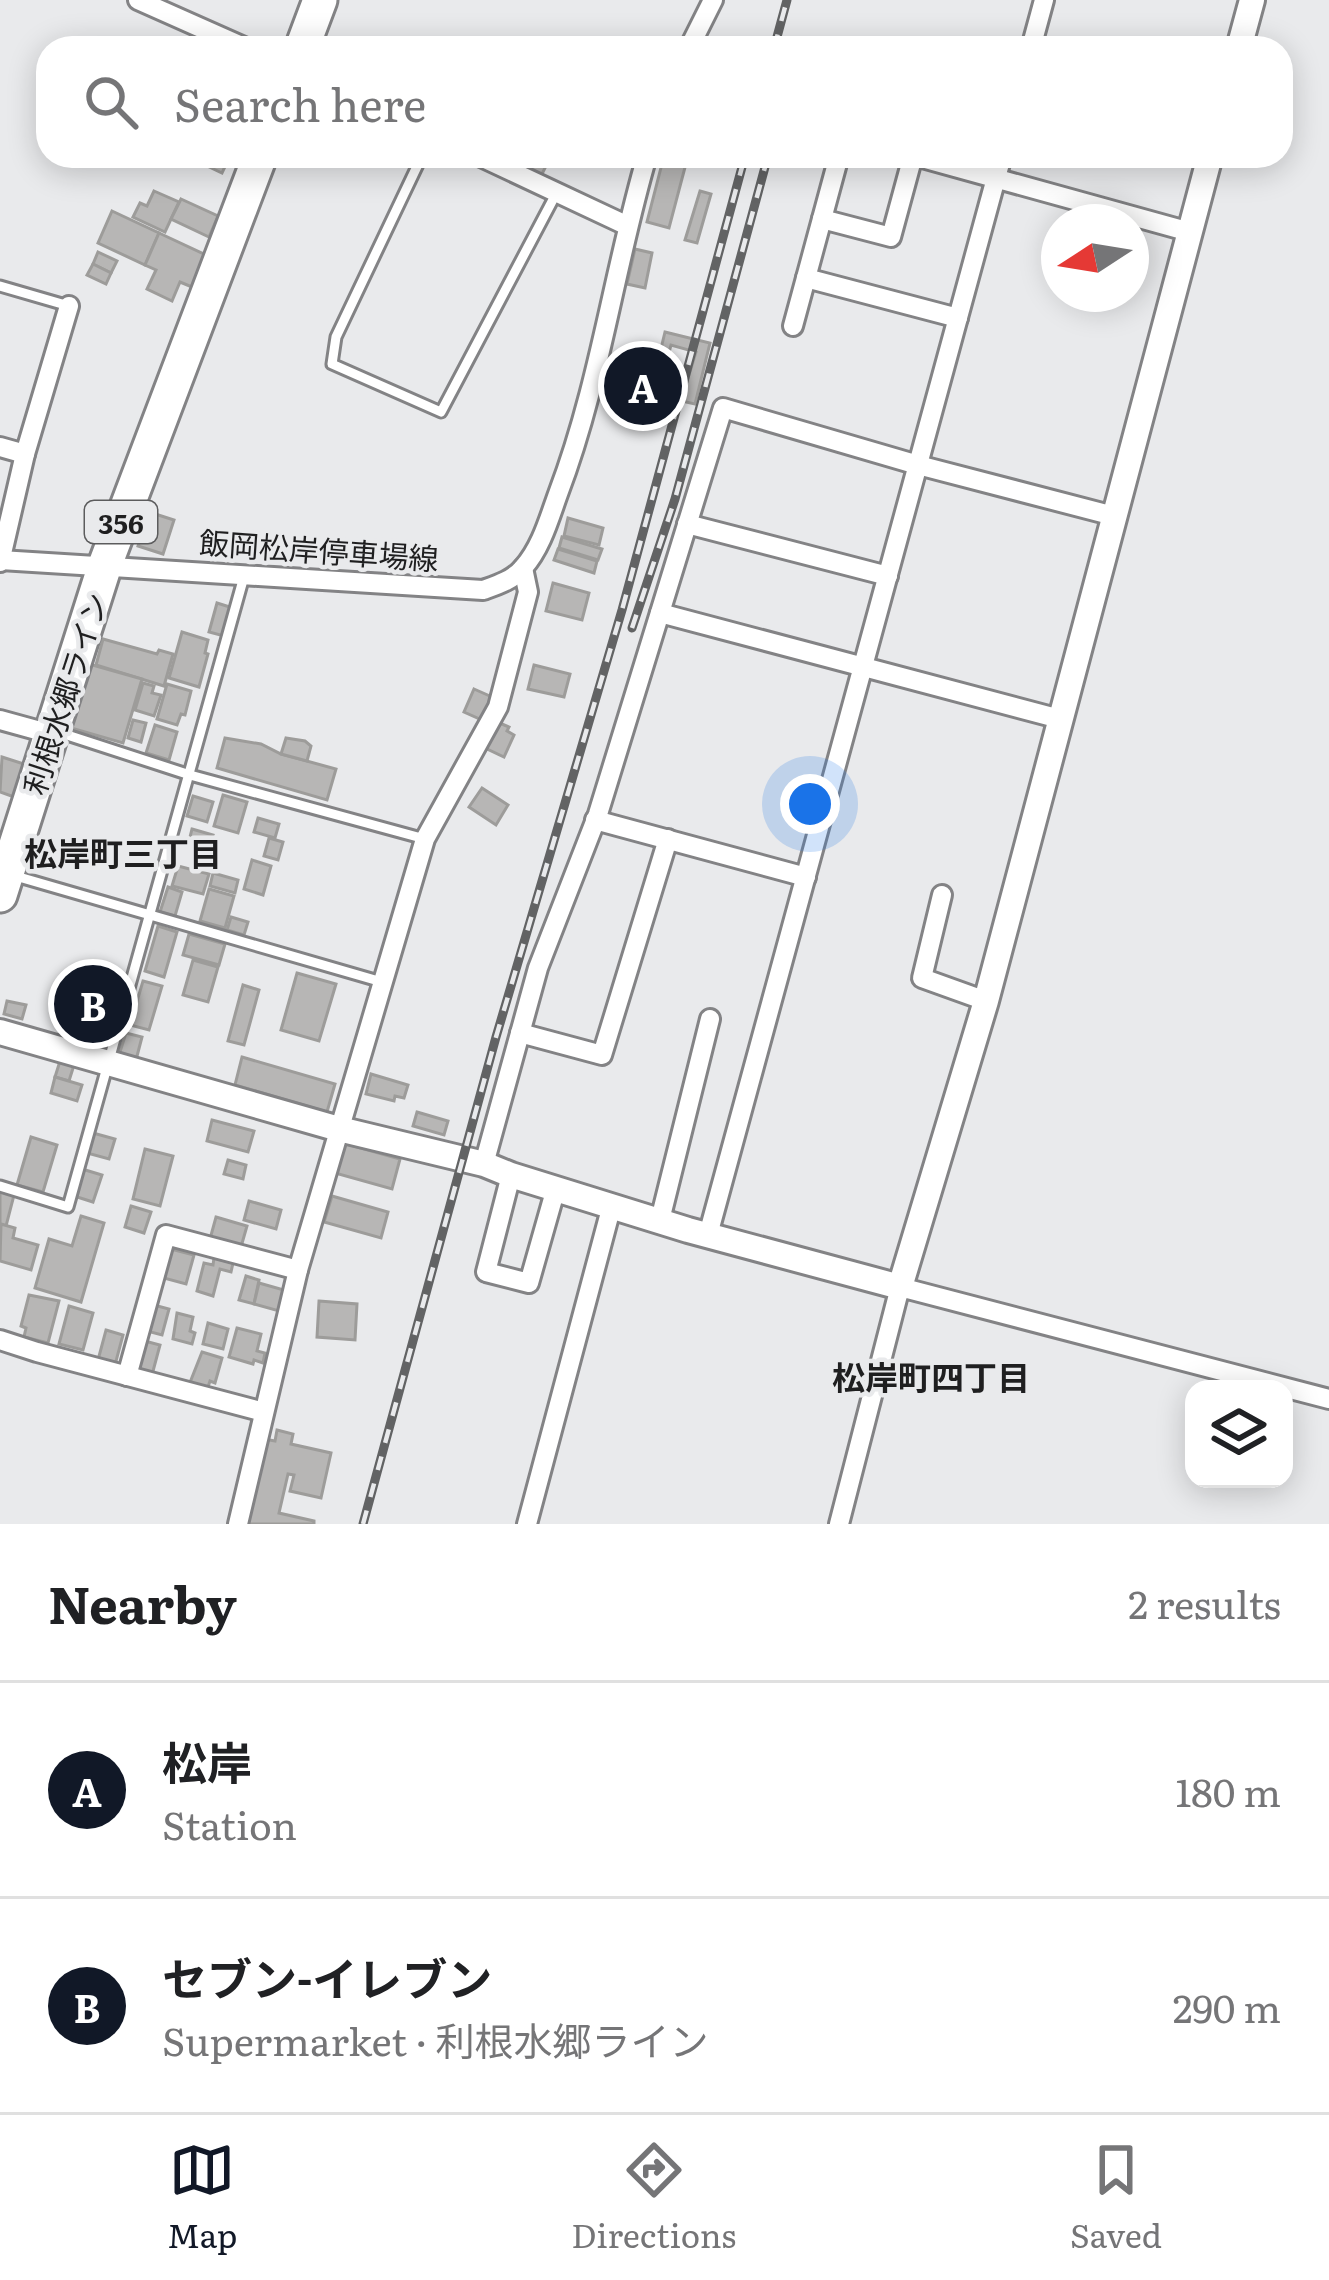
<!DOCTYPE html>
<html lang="en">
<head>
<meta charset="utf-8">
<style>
  :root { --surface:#fff; --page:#f2f2f2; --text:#202124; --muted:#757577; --line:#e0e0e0; --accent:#111827 }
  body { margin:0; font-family:Literata,"Noto Sans JP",serif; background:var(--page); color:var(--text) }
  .controls { position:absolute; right:36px; bottom:36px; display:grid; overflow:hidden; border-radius:24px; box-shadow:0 6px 30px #0003 }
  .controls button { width:108px; height:108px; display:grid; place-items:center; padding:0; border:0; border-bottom:3px solid var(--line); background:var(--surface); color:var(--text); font:60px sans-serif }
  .compass { position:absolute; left:1041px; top:204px; width:108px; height:108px; border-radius:50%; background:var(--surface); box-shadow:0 6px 30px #0003; rotate:258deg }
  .you { position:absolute; left:810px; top:804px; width:42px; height:42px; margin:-30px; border:9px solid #fff; border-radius:50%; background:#1a73e8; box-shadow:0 0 0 18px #1a73e833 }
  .badge { display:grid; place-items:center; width:78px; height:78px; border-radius:50%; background:var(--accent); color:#fff; font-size:39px; font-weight:700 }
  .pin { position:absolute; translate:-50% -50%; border:6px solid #fff; box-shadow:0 3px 12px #0006 }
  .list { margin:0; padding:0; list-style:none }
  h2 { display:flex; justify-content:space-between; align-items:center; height:156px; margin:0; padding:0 48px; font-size:51px }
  h2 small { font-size:39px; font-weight:400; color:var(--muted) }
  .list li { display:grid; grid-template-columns:78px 1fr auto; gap:36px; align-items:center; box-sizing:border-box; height:216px; padding:0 48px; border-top:3px solid var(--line) }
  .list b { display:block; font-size:45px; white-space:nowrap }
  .list p { margin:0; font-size:39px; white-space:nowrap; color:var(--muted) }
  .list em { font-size:39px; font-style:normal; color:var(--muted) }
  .icon { flex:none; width:66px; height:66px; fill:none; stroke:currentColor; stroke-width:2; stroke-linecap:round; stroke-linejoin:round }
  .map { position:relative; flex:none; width:1329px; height:1524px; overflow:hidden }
  .search { position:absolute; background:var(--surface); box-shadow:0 6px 30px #0003; left:36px; right:36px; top:36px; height:132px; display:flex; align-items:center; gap:30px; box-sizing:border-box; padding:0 42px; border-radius:36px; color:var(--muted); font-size:45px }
  .sheet { height:588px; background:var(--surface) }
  nav { display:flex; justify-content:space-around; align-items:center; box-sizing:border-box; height:168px; border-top:3px solid var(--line); background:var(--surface); font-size:33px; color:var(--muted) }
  nav a { display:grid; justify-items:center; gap:6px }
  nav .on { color:var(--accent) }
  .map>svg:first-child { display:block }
  .building { fill:#b7b6b5; stroke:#9d9c9a; stroke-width:3 }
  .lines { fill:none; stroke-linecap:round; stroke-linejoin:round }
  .service-casing { stroke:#838385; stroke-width:15 }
  .minor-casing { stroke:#838385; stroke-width:24 }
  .tertiary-casing { stroke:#838385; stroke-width:30 }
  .trunk-casing { stroke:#838385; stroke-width:39 }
  .service { stroke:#fff; stroke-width:9 }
  .minor { stroke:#fff; stroke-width:18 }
  .tertiary { stroke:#fff; stroke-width:24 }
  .trunk { stroke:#fff; stroke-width:33 }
  .rail-casing { stroke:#626364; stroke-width:9 }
  .rail { stroke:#e9eaec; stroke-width:4.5; stroke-dasharray:14; stroke-linecap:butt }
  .labels { text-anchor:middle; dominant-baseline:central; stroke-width:9; stroke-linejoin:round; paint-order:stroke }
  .shield { fill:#e9eaec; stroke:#5c5c5d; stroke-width:3 }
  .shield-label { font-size:27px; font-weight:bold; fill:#1f1f20 }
  .street-label { font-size:30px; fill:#1f1f20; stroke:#e9eaec }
  .neighbourhood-label { font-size:33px; font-weight:bold; fill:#1f1f20; stroke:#e9eaec }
</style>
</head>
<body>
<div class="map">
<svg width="1329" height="1524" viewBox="0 0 1329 1524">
  <rect width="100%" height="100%" fill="#e9eaec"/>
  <g class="building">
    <path d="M186,156H230L222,173Z"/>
    <path d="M496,156H535L548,162L540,178Z"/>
    <path d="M664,156H688L669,228L647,222Z"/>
    <path d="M154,191L179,202L165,232L133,217L140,203L147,206Z"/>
    <path d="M700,191L711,194L697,243L685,240Z"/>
    <path d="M181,199L218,216L209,237L171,219Z"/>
    <path d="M112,211L159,233L145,265L98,243Z"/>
    <path d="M159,233L206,255L192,287L180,282L172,301L147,289L156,270L145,265Z"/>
    <path d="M635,249L652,253L645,288L627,284Z"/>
    <path d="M98,252L117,261L111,273L93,264Z"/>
    <path d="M93,264L111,273L106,284L87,275Z"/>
    <path d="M665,332L710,343L695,404L681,401L696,352L671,345L654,412L647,410L644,421L627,417L630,407H626L637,360L657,365Z"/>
    <path d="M149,512L174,520L163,554L138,546Z"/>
    <path d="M568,518L603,528L599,545L564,536Z"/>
    <path d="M562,537L602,549L598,560L559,548Z"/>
    <path d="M558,549L597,561L594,573L554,560Z"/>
    <path d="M553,583L589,593L582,620L546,611Z"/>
    <path d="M217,603L233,608L224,636L209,632Z"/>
    <path d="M182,632L208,640L205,653L208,654L199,687L169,678Z"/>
    <path d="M103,639L157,654L159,650L173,654L164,686L96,665Z"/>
    <path d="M89,664L142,679L123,743L71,728Z"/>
    <path d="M534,665L570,674L564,697L528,689Z"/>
    <path d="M143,683L154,686L152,693L161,695L154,716L135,710Z"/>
    <path d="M167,684L191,691L185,715L181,714L177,725L157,719Z"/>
    <path d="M474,689L492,697L482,720L464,712Z"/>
    <path d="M133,720L146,723L141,742L128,738Z"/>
    <path d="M495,721L509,727L507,731L514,735L504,757L483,747Z"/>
    <path d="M155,725L177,732L169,760L146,753Z"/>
    <path d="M225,738L261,744L281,754L336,769L327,800L217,768Z"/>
    <path d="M286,738L305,741L311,746L307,761L281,754Z"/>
    <path d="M2,757L27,765L17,798L0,792Z"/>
    <path d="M482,788L508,805L496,825L469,807Z"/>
    <path d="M223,795L247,802L238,833L214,826Z"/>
    <path d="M193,796L213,802L207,822L187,816Z"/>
    <path d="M258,818L279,824L275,838L254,832Z"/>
    <path d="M192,829L213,835L208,850L188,845Z"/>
    <path d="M269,838L283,842L278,860L264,856Z"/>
    <path d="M252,860L271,866L263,895L244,889Z"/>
    <path d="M178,866L209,874L203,894L172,886Z"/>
    <path d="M213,873L238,880L235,893L210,886Z"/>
    <path d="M168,887L182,892L175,916L160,912Z"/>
    <path d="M209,889L234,896L225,928L200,921Z"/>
    <path d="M231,917L248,922L244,935L227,930Z"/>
    <path d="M158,926L177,932L164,977L145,971Z"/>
    <path d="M189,934L225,944L219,965L183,955Z"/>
    <path d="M193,960L218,967L208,1002L183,995Z"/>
    <path d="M297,973L336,984L319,1041L281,1030Z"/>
    <path d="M93,978L119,985L113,1019H110L107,1031L81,1026Z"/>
    <path d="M143,981L162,986L149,1030L130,1025Z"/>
    <path d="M243,985L259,990L244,1045L228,1041Z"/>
    <path d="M7,1001L26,1005L22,1019L4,1014Z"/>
    <path d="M126,1033L142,1037L136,1060L119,1055Z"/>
    <path d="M242,1057L335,1084L327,1112L235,1085Z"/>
    <path d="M60,1061L74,1065L69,1081L55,1077Z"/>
    <path d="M371,1074L408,1085L404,1098L395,1096L394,1101L366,1094Z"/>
    <path d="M55,1077L82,1085L77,1101L51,1093Z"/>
    <path d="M417,1112L448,1121L444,1135L413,1126Z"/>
    <path d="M212,1120L254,1131L248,1152L207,1141Z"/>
    <path d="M93,1133L115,1139L109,1159L87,1153Z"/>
    <path d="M31,1137L57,1145L43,1192L17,1185Z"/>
    <path d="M343,1143L400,1159L392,1189L335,1173Z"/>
    <path d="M145,1149L173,1156L160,1206L133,1199Z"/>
    <path d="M228,1160L246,1165L243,1179L224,1174Z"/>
    <path d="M82,1169L102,1175L93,1202L74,1196Z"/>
    <path d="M0,1191L14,1195L6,1226L0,1224Z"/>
    <path d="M332,1196L388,1212L381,1238L324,1222Z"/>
    <path d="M249,1201L281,1210L276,1229L244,1220Z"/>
    <path d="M131,1206L151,1212L144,1233L125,1227Z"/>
    <path d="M81,1216L104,1223L81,1302L35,1288L49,1239L72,1246Z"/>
    <path d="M216,1217L247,1226L241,1247L210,1239Z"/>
    <path d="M1,1224L15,1228L13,1238L38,1245L31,1270L0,1261Z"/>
    <path d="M167,1248L194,1255L186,1284L160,1277Z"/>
    <path d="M214,1258L233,1263L231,1272L220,1269L213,1296L197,1291L204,1263L213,1265Z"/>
    <path d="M246,1276L259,1280L254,1304L239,1300Z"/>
    <path d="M259,1283L284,1290L279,1311L254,1304Z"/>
    <path d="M29,1295L59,1301L48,1343L24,1337L26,1328L21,1326Z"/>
    <path d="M319,1301L357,1304L355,1340L317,1337Z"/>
    <path d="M150,1304L169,1309L162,1335L143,1330Z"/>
    <path d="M69,1306L93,1313L83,1350L59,1344Z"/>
    <path d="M177,1313L193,1317L190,1331L195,1333L192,1344L173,1339Z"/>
    <path d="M208,1323L228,1329L223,1349L203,1344Z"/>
    <path d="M237,1328L261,1334L257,1351L265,1353L263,1363L254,1360L253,1364L229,1357Z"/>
    <path d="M106,1330L123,1335L115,1365L98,1360Z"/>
    <path d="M141,1340L160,1345L152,1375L133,1370Z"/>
    <path d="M202,1352L222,1358L215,1383L210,1381L207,1390L189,1385Z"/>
    <path d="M277,1430L293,1434L291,1444L331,1453L321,1498L290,1491L294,1475L288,1474L279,1513L314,1521V1524H245L264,1439L275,1441Z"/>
  </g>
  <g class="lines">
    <defs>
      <g id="service">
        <path d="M422,156L336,337L332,364L441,412L557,192"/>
        <path d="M0,286L69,306"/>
        <path d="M61,733L190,775L425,839"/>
        <path d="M12,875L382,982"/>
        <path d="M0,1186L68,1207L245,573"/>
      </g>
      <g id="minor">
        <path d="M138,0L246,48"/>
        <path d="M689,48L713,0"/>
        <path d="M1031,48L1044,0"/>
        <path d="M479,156L628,226"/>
        <path d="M915,156L1190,232"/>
        <path d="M822,219L891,237L913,156"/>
        <path d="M806,278L958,318"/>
        <path d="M793,326L839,156"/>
        <path d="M0,447L25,454"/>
        <path d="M687,524L888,576"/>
        <path d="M0,560L483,590C497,585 513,580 523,568C541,548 549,519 558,494C600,384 614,268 647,156"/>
        <path d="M0,562L25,454L69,306"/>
        <path d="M660,613L1060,719"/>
        <path d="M0,720L51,734"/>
        <path d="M595,820L806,877"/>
        <path d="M942,895L922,978L986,1001"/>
        <path d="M520,1033L602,1055L668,839"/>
        <path d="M484,1164L538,968L598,814L723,408L918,465L1114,516"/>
        <path d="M511,1175L486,1272L529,1283L556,1188"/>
        <path d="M660,1220L710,1019"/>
        <path d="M708,1235L1002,156"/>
        <path d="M0,1340L37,1352L264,1412"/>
        <path d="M127,1376L166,1235L298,1270"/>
        <path d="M238,1524L298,1270L425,839L498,707L528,592L523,568"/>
        <path d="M527,1524L612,1205"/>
        <path d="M839,1524L900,1287L1329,1399"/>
      </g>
      <g id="tertiary">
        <path d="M1239,48L1252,0"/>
        <path d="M0,1032L339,1129L484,1164L511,1175L688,1230L900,1287L986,1001L1210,156"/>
      </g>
      <g id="trunk">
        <path d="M302,48L320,0"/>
        <path d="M0,895L105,565L260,156"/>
      </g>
    </defs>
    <use href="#service" class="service-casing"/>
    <use href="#minor" class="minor-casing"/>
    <use href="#tertiary" class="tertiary-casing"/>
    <use href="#trunk" class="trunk-casing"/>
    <use href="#service" class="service"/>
    <use href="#minor" class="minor"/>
    <use href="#tertiary" class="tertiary"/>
    <use href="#trunk" class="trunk"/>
    <defs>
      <g id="rail">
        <path d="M774,48L787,0"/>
        <path d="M632,628L675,499L768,156"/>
        <path d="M363,1524L496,1037L622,610L745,156"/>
      </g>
    </defs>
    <use href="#rail" class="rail-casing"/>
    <use href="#rail" class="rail"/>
  </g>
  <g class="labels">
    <rect class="shield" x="85" y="501" width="72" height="42" rx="9"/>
    <g class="shield-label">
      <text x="121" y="522">356</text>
    </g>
    <g class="street-label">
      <text transform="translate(319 549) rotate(4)">飯岡松岸停車場線</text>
      <text transform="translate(64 693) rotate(-72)">利根水郷ライン</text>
    </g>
    <g class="neighbourhood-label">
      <text x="123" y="851">松岸町三丁目</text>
      <text x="931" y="1375">松岸町四丁目</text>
    </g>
  </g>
</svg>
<div class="controls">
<button><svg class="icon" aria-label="layers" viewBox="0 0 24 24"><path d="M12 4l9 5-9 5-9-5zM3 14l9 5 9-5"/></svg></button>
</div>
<svg class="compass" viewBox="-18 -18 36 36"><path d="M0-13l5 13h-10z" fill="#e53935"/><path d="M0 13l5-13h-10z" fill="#757577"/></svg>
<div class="you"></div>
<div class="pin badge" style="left:643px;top:386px">A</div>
<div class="pin badge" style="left:93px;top:1004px">B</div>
<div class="search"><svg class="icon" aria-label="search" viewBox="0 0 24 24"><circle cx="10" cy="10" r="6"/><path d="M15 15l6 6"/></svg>Search here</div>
</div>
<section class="sheet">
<h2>Nearby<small>2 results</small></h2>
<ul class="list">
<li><span class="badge">A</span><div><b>松岸</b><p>Station</p></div><em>180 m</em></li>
<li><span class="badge">B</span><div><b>セブン-イレブン</b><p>Supermarket · 利根水郷ライン</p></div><em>290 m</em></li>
</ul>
</section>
<nav>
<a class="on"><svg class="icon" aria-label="map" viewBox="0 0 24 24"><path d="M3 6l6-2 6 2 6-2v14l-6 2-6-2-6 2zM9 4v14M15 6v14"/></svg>Map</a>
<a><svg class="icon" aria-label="directions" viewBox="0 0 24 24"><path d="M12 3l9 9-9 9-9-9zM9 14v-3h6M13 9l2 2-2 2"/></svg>Directions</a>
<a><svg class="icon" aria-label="saved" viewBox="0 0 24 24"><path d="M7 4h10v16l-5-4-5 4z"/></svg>Saved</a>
</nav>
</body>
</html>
